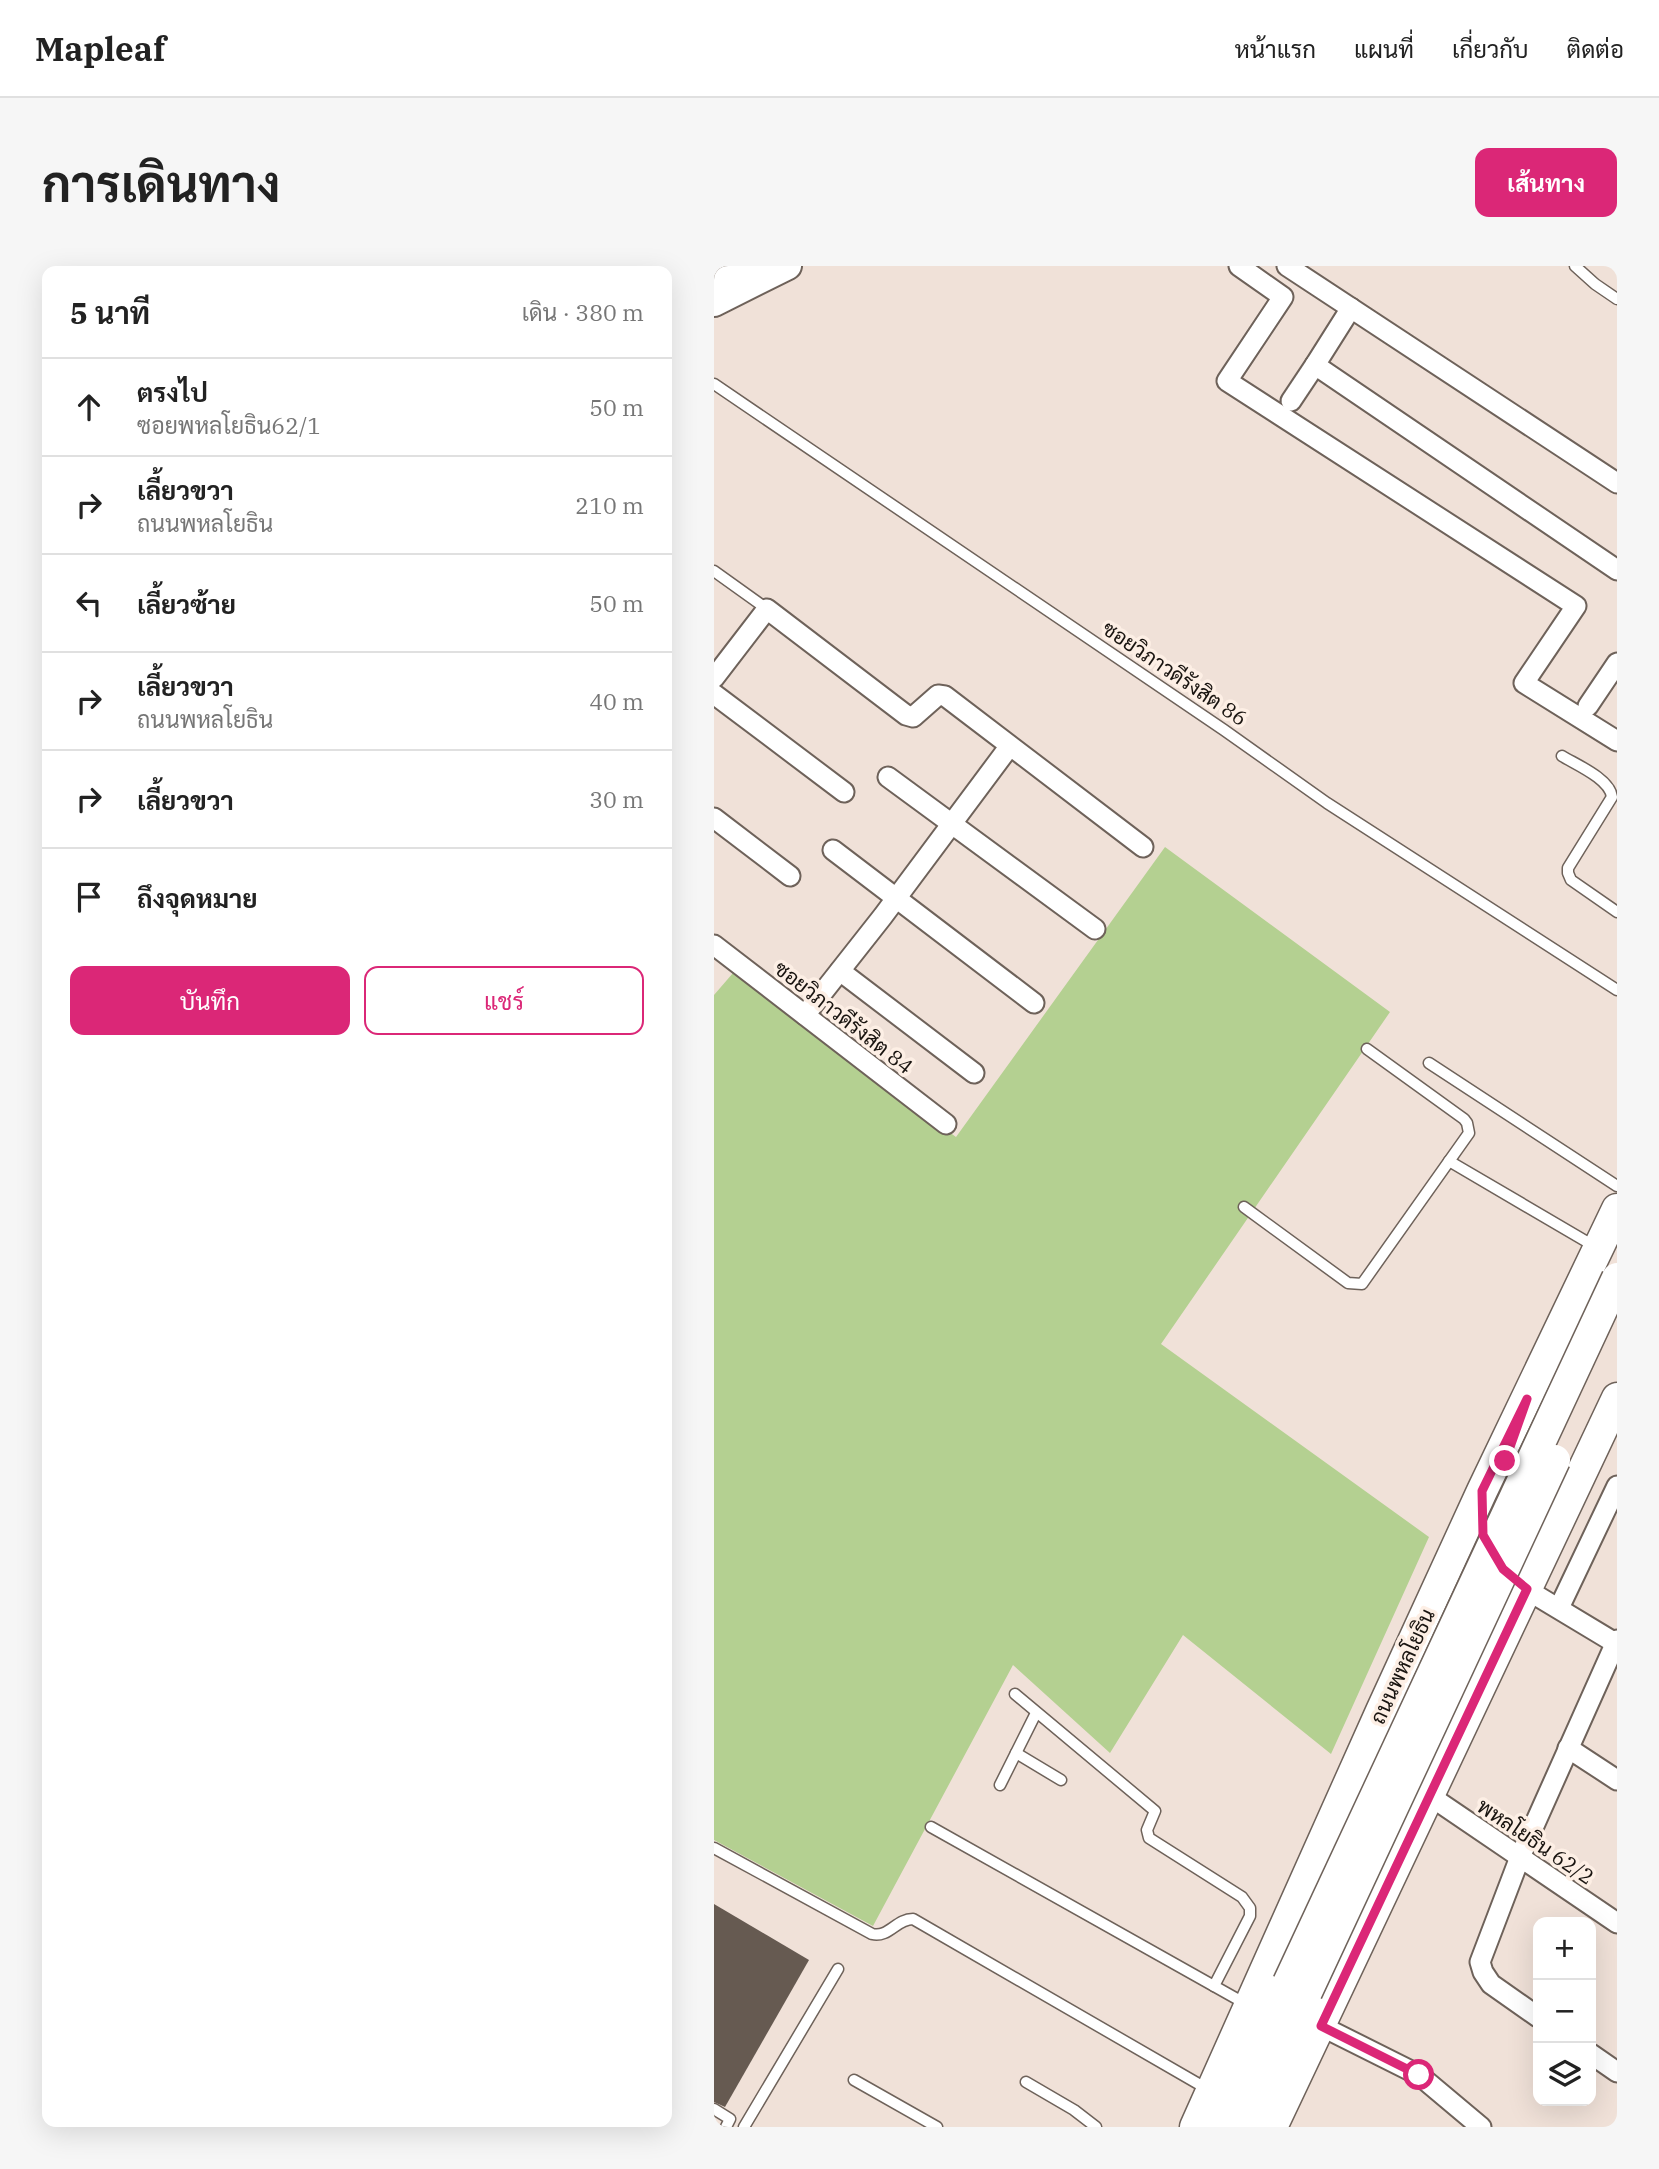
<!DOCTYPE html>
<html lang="th">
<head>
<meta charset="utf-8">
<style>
  :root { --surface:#fff; --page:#f6f6f6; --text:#222; --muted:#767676; --line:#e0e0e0; --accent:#db2777 }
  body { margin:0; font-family:"IBM Plex Serif",Sarabun,serif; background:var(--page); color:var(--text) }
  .controls { position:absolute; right:21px; bottom:21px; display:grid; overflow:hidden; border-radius:14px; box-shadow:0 7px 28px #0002 }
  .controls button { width:63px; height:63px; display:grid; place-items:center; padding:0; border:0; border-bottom:2px solid var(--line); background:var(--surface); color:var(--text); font:35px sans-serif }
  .stop { position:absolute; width:21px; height:21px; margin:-16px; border:5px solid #db2777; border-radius:50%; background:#fff }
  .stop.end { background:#db2777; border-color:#fff; box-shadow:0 2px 7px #0008 }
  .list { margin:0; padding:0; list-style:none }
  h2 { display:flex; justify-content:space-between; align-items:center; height:91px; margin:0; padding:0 28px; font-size:30px }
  h2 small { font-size:23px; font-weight:400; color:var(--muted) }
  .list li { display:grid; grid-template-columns:46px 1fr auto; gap:21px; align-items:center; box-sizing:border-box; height:98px; padding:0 28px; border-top:2px solid var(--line) }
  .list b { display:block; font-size:26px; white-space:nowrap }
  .list p { margin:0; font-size:23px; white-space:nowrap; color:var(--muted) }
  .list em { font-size:23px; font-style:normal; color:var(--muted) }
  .actions { display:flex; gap:14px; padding:21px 28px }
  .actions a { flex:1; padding:16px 0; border:2px solid var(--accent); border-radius:14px; text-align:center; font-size:24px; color:var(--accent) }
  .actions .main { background:var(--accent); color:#fff }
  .icon { flex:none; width:38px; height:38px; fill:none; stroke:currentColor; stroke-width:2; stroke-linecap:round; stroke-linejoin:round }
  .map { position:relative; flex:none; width:903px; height:1861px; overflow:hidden; border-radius:14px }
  header { display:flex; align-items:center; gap:42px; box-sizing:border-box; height:98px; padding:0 35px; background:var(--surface); border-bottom:2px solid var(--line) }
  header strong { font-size:33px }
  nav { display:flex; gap:38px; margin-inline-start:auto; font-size:24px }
  .intro { display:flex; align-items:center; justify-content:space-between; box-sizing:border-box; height:168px; padding:0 42px }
  h1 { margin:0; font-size:49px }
  .button { padding:18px 32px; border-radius:14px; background:var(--accent); color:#fff; font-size:24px; font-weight:700 }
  main { display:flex; gap:42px; padding:0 42px }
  aside { flex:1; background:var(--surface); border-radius:14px; box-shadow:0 7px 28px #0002 }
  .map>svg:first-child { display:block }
  .green { fill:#b4d091 }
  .building { fill:#665a51 }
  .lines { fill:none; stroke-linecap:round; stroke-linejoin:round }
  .service-casing { stroke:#6e625a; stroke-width:13 }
  .minor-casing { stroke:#6e625a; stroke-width:23 }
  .secondary-casing { stroke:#6e625a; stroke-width:30 }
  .primary-casing { stroke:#6e625a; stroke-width:33 }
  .motorway-casing { stroke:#6e625a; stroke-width:37 }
  .service { stroke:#fff; stroke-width:10 }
  .minor { stroke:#fff; stroke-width:19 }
  .secondary { stroke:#fff; stroke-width:26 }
  .primary { stroke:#fff; stroke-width:30 }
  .motorway { stroke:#fff; stroke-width:33 }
  .primary-bridge-casing { stroke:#6e625a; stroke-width:33; stroke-linecap:butt }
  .primary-bridge { stroke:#fff; stroke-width:30 }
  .route { stroke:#db2777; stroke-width:9 }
  .labels { text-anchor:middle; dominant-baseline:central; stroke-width:7; stroke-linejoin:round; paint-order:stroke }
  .street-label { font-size:21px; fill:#191410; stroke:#fdefe5 }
</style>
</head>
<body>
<header>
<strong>Mapleaf</strong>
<nav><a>หน้าแรก</a><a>แผนที่</a><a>เกี่ยวกับ</a><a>ติดต่อ</a></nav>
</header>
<div class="intro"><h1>การเดินทาง</h1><a class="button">เส้นทาง</a></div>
<main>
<aside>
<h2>5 นาที<small>เดิน · 380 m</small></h2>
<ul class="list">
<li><svg class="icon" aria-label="ahead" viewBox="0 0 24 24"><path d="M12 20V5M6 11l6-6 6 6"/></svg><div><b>ตรงไป</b><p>ซอยพหลโยธิน62/1</p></div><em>50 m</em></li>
<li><svg class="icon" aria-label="right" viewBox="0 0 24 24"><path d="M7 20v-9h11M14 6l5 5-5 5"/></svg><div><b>เลี้ยวขวา</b><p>ถนนพหลโยธิน</p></div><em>210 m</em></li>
<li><svg class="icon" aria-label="left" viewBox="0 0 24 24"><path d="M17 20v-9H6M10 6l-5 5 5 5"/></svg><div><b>เลี้ยวซ้าย</b></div><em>50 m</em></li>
<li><svg class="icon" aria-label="right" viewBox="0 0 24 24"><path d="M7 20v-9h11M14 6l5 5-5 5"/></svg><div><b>เลี้ยวขวา</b><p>ถนนพหลโยธิน</p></div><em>40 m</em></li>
<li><svg class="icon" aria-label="right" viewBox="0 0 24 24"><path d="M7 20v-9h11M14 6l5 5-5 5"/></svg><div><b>เลี้ยวขวา</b></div><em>30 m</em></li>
<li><svg class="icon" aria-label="arrive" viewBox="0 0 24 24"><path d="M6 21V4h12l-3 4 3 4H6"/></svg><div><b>ถึงจุดหมาย</b></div></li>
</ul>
<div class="actions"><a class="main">บันทึก</a><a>แชร์</a></div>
</aside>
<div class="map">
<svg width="903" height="1861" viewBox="0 0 903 1861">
  <rect width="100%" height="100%" fill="#f0e1d8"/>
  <path class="green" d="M451,581L676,746L447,1078L715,1271L617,1488L469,1369L396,1487L299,1399L159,1660L0,1574V729L19,707L242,871Z"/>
  <path class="building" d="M0,1638L95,1694L11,1841L0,1836Z"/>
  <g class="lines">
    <defs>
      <g id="service">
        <path d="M861,0L881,18L903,33"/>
        <path d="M0,118L510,464L613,537L903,724"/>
        <path d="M0,305L53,343"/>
        <path d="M848,490C863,499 896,513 898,531L854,602V607L857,614L903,646"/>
        <path d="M715,797L903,920"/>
        <path d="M735,895L880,980"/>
        <path d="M530,941L634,1017L648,1018L755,867L753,857L750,853L653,783"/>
        <path d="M301,1428L441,1545L433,1564L435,1572L528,1631L536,1642V1650L500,1720L532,1738"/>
        <path d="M302,1487L347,1514"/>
        <path d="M286,1519L322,1447"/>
        <path d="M217,1561L500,1720"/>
        <path d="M0,1582L158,1668C175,1672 182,1653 199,1653L495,1824"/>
        <path d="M140,1814L223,1861"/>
        <path d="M312,1816L360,1844L382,1861"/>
        <path d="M0,1843L16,1853L12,1861"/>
        <path d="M30,1861L124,1703"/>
      </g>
      <g id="minor">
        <path d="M525,0L569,31L513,115L862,340L810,417L903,475"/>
        <path d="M573,0L903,217"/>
        <path d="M637,42L601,99L903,304"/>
        <path d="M577,135L601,99"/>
        <path d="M0,412L53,343L192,449L199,451L224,429L231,430L429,581"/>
        <path d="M0,428L130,526"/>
        <path d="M874,440L903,397"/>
        <path d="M174,511L381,663"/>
        <path d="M0,552L76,610"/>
        <path d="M119,584L320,737"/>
        <path d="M0,679L232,858"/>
        <path d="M126,705L260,807"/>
        <path d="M91,749L169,650L295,481"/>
        <path d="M806,1317L815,1325L903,1378"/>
        <path d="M845,1342L903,1220"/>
        <path d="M854,1482L903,1514"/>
        <path d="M716,1530L903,1657"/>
        <path d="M824,1751L777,1718L769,1706L766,1696L806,1591L903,1374"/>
        <path d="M607,1760L705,1809L767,1861"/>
        <path d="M877,1788L903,1806"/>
      </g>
      <path id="secondary" d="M0,37L74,0"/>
      <g id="primary">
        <path d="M481,1861L667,1445L768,1225L903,943"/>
        <path d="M507,1861L574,1717"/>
        <path d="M530,1861L593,1726"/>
        <path d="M558,1861L903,1132"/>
      </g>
      <path id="motorway" d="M0,19L38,0"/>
    </defs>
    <use href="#service" class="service-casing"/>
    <use href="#minor" class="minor-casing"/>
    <use href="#secondary" class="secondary-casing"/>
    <use href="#primary" class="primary-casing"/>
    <use href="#motorway" class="motorway-casing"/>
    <use href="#service" class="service"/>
    <use href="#minor" class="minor"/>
    <use href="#secondary" class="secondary"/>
    <use href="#primary" class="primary"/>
    <use href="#motorway" class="motorway"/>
    <defs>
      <g id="primary-bridge">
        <path d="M574,1717L903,1012"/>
        <path d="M593,1726L841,1194"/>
      </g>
    </defs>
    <use href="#primary-bridge" class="primary-bridge-casing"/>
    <use href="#primary-bridge" class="primary-bridge"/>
  </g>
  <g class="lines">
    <path class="route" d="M705,1809L607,1760L813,1323L789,1303L769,1269L768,1225L813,1133L791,1195"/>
  </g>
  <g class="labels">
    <g class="street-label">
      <text transform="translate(461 407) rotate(34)">ซอยวิภาวดีรังสิต 86</text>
      <text transform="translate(130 751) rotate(38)">ซอยวิภาวดีรังสิต 84</text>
      <text transform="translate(688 1400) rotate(-65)">ถนนพหลโยธิน</text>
      <text transform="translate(822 1575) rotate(34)">พหลโยธิน 62/2</text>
    </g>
  </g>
</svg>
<div class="controls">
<button>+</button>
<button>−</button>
<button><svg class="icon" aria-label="layers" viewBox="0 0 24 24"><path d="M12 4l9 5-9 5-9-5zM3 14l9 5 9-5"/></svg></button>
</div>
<div class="stop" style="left:705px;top:1809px"></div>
<div class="stop end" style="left:791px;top:1195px"></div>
</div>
</main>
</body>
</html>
